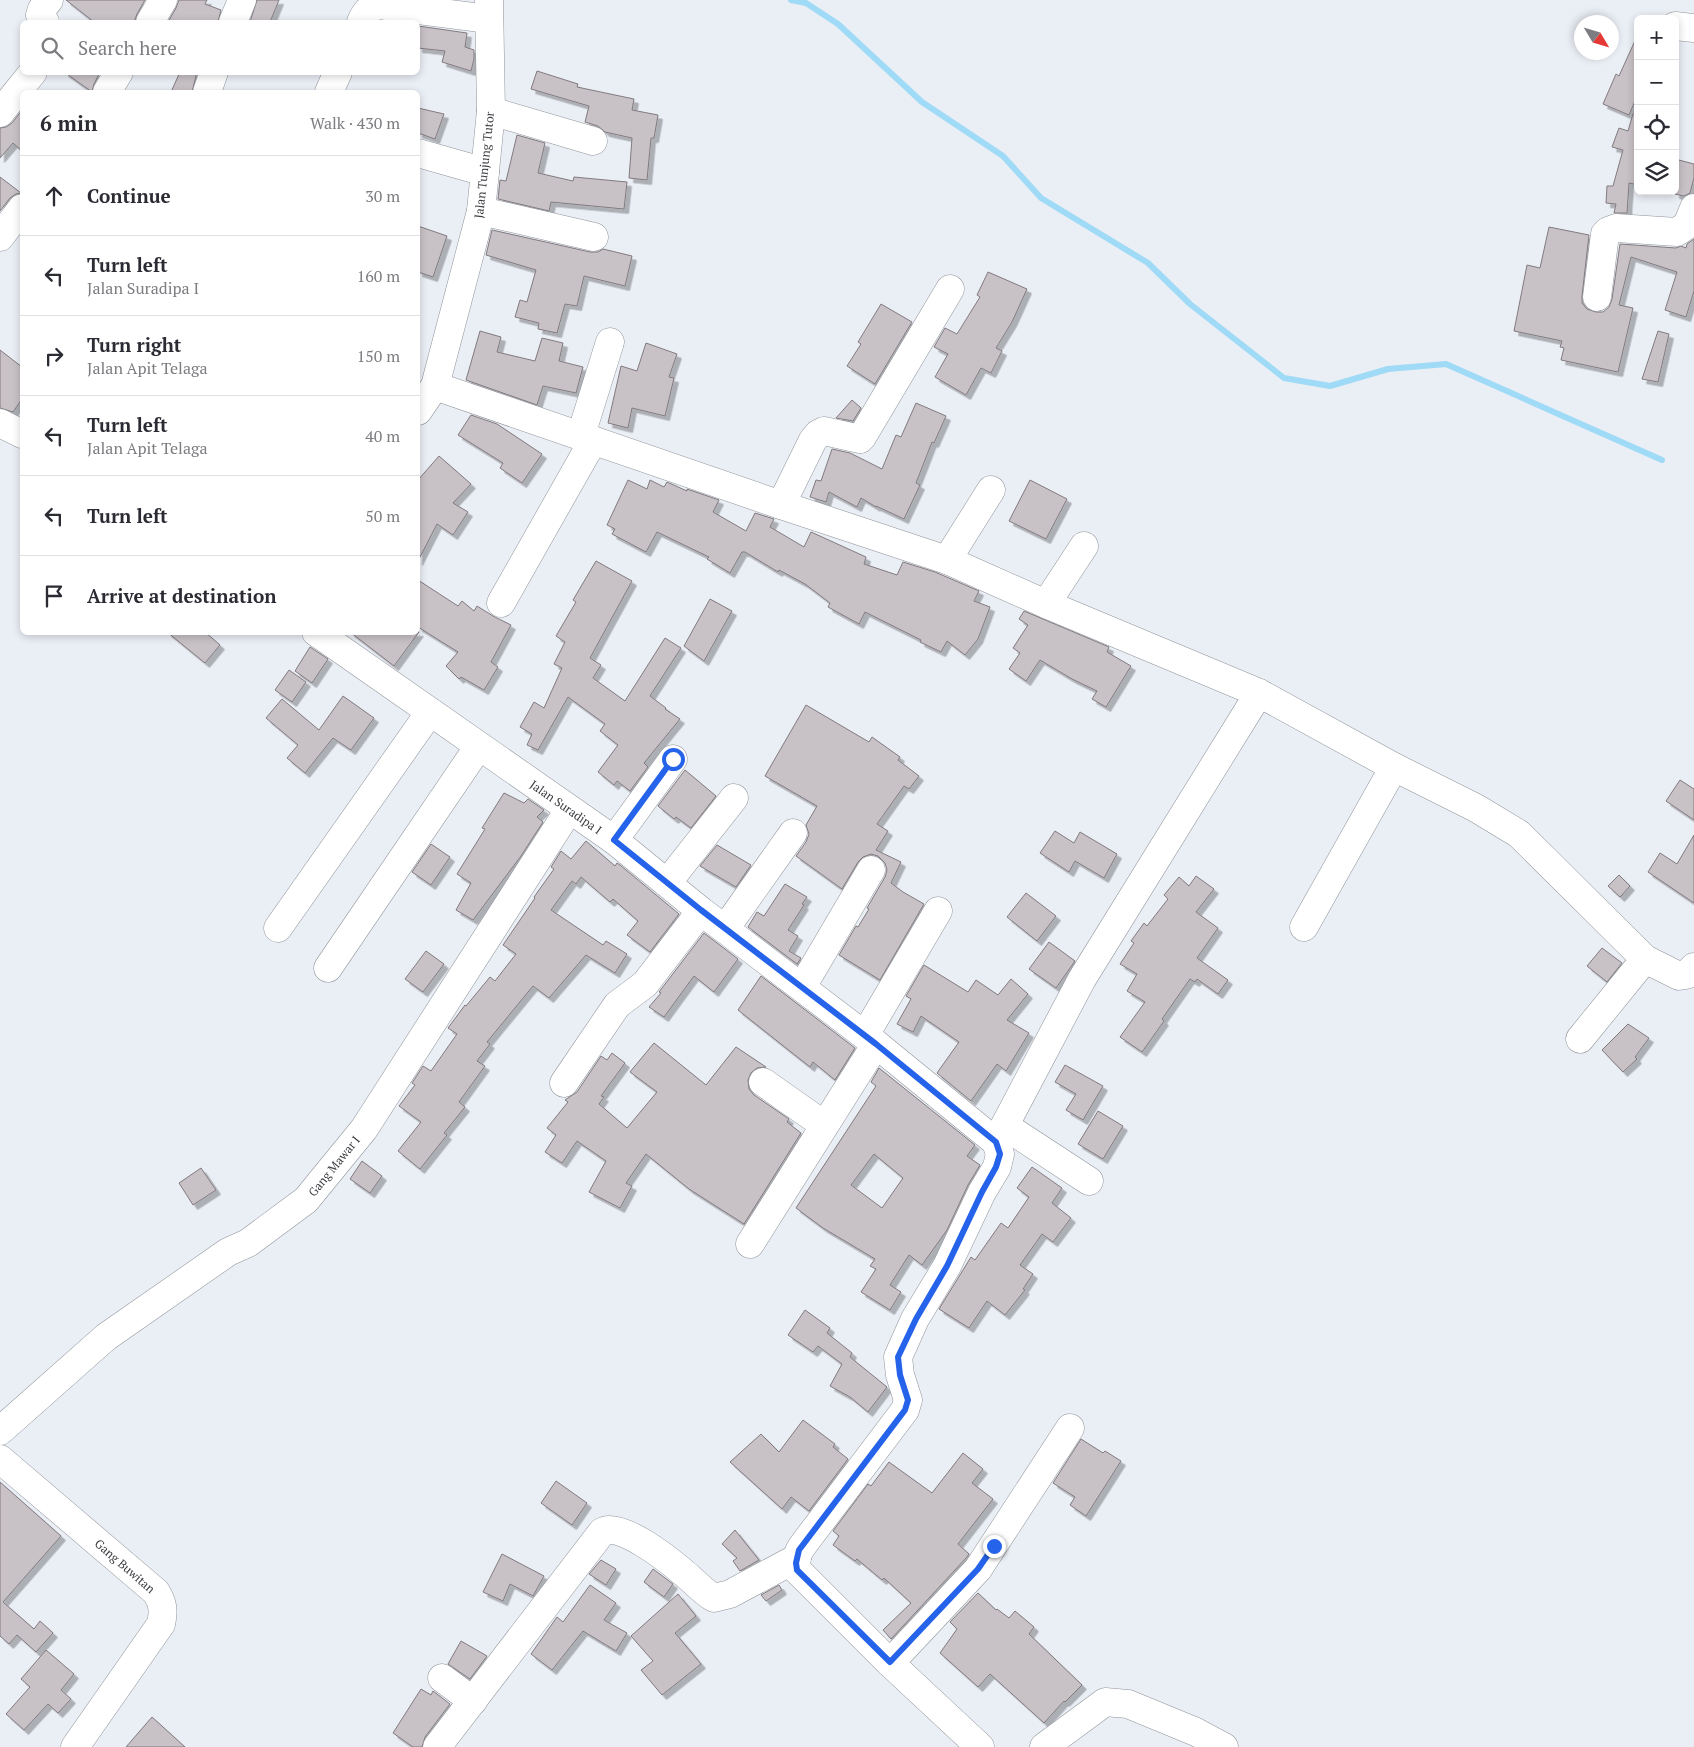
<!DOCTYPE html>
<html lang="en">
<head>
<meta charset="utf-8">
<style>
  :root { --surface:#fff; --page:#f7f7f7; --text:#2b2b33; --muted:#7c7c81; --line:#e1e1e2 }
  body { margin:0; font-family:"PT Serif",serif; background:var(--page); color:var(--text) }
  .controls { position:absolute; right:15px; top:15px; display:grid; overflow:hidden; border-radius:8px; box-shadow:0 2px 8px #0003 }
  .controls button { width:45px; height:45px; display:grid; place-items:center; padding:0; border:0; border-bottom:1px solid var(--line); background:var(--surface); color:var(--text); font:25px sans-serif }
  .compass { position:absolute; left:1574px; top:15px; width:45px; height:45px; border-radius:50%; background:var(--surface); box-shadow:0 2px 8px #0003; rotate:128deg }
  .stop { position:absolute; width:15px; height:15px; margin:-11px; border:4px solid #2563eb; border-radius:50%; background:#fff }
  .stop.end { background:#2563eb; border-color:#fff; box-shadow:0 1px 5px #0008 }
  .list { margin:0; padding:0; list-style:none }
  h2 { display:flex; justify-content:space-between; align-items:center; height:65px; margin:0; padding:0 20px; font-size:21px }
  h2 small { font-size:16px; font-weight:400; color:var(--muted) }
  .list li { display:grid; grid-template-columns:32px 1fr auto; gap:15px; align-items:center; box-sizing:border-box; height:80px; padding:0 20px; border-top:1px solid var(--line) }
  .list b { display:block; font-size:19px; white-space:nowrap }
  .list p { margin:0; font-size:16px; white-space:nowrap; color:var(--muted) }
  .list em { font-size:16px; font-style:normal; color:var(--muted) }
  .icon { flex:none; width:28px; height:28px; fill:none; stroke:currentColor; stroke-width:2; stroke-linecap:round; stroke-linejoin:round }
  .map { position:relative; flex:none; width:1694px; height:1747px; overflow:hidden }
  .search { position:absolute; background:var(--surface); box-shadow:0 2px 8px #0003; left:20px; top:20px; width:400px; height:55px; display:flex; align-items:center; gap:12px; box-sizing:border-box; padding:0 18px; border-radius:8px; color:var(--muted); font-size:19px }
  .panel { position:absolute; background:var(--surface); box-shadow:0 2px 8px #0003; left:20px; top:90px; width:400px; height:545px; border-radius:8px }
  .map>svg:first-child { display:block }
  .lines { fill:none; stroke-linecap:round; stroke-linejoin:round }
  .stream { stroke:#9fdaf6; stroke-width:6 }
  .building { fill:#c8c1c6; stroke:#817a7f; fill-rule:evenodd; filter:url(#shadow) }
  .minor-casing { stroke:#90959b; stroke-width:29 }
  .minor { stroke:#fff; stroke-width:28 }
  .route { stroke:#2563eb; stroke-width:6 }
  .labels { text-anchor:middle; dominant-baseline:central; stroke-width:4; stroke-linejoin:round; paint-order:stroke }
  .street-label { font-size:12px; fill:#3b3d40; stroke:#fff }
</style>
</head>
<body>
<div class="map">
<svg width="1694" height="1747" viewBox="0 0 1694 1747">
  <defs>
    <filter id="shadow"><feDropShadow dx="4.5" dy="4.5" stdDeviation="0" flood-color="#0004"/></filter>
  </defs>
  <rect width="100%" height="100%" fill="#eaeef5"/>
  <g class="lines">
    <path class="stream" d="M791,0L806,3L838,24L922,102L1003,156L1041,198L1148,263L1190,304L1284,378L1330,386L1388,369L1446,364L1662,460"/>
  </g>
  <g class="building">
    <path d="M66,0H145L137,14L134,22H94Z"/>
    <path d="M179,0H207L205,4L221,10L218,22H168L176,8Z"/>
    <path d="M257,0H279L270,22H250Z"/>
    <path d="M418,26L467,33L465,47L474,50V59L471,71L442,62L445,51L418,48Z"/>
    <path d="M1638,34V94L1629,115L1603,104L1616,74L1619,76Z"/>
    <path d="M537,71L578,84L577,87L634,99L632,110L658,115L654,138H651L647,180L629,178L632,138L605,132L598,126L585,122L589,106L531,89Z"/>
    <path d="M64,72H100L94,84L92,92Z"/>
    <path d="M180,72H197L192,92H171Z"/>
    <path d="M418,108L444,114L435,139L418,133Z"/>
    <path d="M22,110V151L13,143L0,158V128L6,127L12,123Z"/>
    <path d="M1633,114L1638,115V185L1629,183L1627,213H1614L1616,204L1606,203L1607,186H1613L1623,150L1612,147L1619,128L1628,131Z"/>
    <path d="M517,135L545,143L538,173L573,181L574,177L627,182L624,209L551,202L549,211L498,199L500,180L506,181Z"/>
    <path d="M1675,159L1694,164V178L1690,193L1684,196L1675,194Z"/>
    <path d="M0,177L21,193L16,194L10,198L0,211Z"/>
    <path d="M418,226L447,236L433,277L418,272Z"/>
    <path d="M1549,227L1589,235L1582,296V303L1587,309L1596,312H1603L1609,307L1612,299L1620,244L1676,248L1681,246L1686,248L1687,244L1694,239V291L1686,317L1665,310L1677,272L1631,257L1619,305L1633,308L1618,372L1561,360L1564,348L1560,347L1562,341L1514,331L1527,265L1540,268Z"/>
    <path d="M492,230L590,252H598L603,249L632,256L625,286L584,276L577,306L565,304L557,333L538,329L539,323L515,317L520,300L527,302L536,270L486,255Z"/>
    <path d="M988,272L1027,289L1012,322L996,348L1002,351L991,373L981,368L966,395L935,377L948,354L934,347L945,328L957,334L980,297L977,295Z"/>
    <path d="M881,304L912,322L875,384L847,366L861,344L858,342Z"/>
    <path d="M480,331L501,337L497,352L535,361L542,338L563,343L559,361L583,367L576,393L543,386L537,405L466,380Z"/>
    <path d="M1658,331L1669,334L1658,382L1642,379Z"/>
    <path d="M646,343L677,354L669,377L674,378L665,416L632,408L628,428L608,423L621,366L637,371Z"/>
    <path d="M0,350L22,367V399L13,412L0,408Z"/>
    <path d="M852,400L861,408L853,421L836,418Z"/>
    <path d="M916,403L946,416L934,443L932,442L916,483L920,485L904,519L876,506V507L861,498L857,507L829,492L826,502L810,497L816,480L821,481L832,449L850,453L882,469L896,435L901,437Z"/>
    <path d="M471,415L497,424L542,454L522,483L500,468L503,463L458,435Z"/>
    <path d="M439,456L471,484L453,503L468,512L453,535L437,524L418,561V480Z"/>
    <path d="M628,480L647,489L650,480L664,487L667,482L687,491V489L719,500L713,512L746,531L755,513L774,519L770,527L804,547L811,532L866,557L864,564L897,575L903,562L935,572L979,591L974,601L990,607L978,639L965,655L947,641L941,652L920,642L921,640L865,612L859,624L828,607L830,603L805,584L779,570L778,572L745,552H742L730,573L707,559L709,557L657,532L646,552L612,534L615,529L607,525Z"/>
    <path d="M1030,480L1067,499L1046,539L1009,521Z"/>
    <path d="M596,561L632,581L590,658L601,665L593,678L625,701L665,638L681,648L650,696L666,708L665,709L680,719L644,763L648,767L630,791L617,781L614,785L598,772L618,745L600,731L605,724L568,697L538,750L527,745L532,734L520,727L534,702L544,708L562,668L554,664L565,642L556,636L576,602L573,600Z"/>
    <path d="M418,580L458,606L462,601L474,611L477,606L493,616L511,625L491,662L498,667L484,690L461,677L459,679L446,666L458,652L418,627Z"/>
    <path d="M710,599L732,611L704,661L684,646Z"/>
    <path d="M1024,611L1109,647L1107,652L1131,666L1106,707L1092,699L1097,691L1072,679L1040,660L1026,681L1009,669L1020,653L1013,648L1028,625L1019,619Z"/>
    <path d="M167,632H205L220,645L205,663Z"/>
    <path d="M350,632H419L394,666Z"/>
    <path d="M310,647L328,659L312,683L295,671Z"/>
    <path d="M289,670L306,682L292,702L275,690Z"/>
    <path d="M343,696L374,718L351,750L333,738L305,773L287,758L298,745L266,718L282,699L319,730Z"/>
    <path d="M806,705L869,742L872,737L900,757L898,760L919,776L909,789L904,786L877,824L888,831L876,850L901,862L891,883L903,892L924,904L880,980L839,955L856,926L858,927L869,909L867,908L885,877L887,870L885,863L878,856L871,854L863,857L858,862L842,889L796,856L806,842L809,834L806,825L817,806L765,776Z"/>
    <path d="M685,770L716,796L691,828L676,817L674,819L658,806Z"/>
    <path d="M1680,780L1694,789V820L1666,801Z"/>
    <path d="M504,793L524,803L528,799L544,810L537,817L543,822L521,856L473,920L456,910L471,883L457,874L485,829L482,828Z"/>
    <path d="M1055,831L1074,843L1080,832L1117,854L1104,878L1075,861L1069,872L1040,853Z"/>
    <path d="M1694,835V903L1648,872L1660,853L1677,864Z"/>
    <path d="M586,841L615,866L617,863L620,865L679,914L650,952L627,935L638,921L613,899L610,902L581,877L576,884L572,881L551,910L603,945L606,941L627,954L615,973L586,955L549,998L533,986L487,1042L490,1044L477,1061L485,1066L459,1102L465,1107L444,1133L447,1135L420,1169L398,1151L421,1122L399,1106L415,1085L412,1083L423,1066L431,1071L457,1034L448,1028L465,1005L466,1006L490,977L495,981L516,954L503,945L535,898L534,897L554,869L551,867L561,851L571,859Z"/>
    <path d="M431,844L450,857L431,885L412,872Z"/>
    <path d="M717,845L751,865L736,887L700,866Z"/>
    <path d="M1619,875L1630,886L1620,897L1608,886Z"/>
    <path d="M1196,876L1214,889L1196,912L1218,928L1197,958L1228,980L1218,994L1197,979L1195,982L1190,979L1162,1019L1164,1021L1142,1052L1120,1037L1145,1002L1127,991L1137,974L1120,964L1134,943L1131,941L1144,923L1147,926L1168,899L1164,895L1179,877L1189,886Z"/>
    <path d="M785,884L807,897L802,904L804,905L788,930L798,936L789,951L801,958L797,964L748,927L757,912L764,916Z"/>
    <path d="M1026,893L1056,916L1037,941L1007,917Z"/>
    <path d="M704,933L738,959L714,992L694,976L664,1017L649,1007L661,993L659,992Z"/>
    <path d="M1049,942L1075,961L1056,988L1029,969Z"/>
    <path d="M1602,948L1622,963L1607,982L1587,966Z"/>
    <path d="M426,951L444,964L423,992L405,979Z"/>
    <path d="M924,965L968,992L976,980L998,995L1011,979L1028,994L1007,1020L1029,1033L1006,1071L997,1064L971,1101L937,1073L959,1042L921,1016L913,1032L897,1024L911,999L906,996Z"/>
    <path d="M761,976L855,1048L835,1080L813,1062L810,1067L738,1010Z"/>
    <path d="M1628,1024L1649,1038L1635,1057L1637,1059L1623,1072L1602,1050Z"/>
    <path d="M654,1043L706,1085L736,1047L766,1067L757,1068L751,1073L748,1080L749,1089L754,1095L789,1119L787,1122L801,1133L744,1224L689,1189L646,1154L626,1183L632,1186L620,1208L589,1192L606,1161L577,1141L562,1163L545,1152L556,1135L547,1128L568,1102L565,1100L577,1092L601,1056L607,1060L612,1053L625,1063L601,1096L604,1097L599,1104L627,1128L657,1092L630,1072Z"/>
    <path d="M1065,1065L1103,1086L1083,1120L1066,1110L1076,1094L1055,1082Z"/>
    <path d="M879,1068L975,1145L967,1156L980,1165L968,1185L947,1230L922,1265L909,1255L890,1285L901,1292L890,1310L861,1292L876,1269L870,1266L875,1259L823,1228L796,1208L876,1086L871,1082ZM874,1154L903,1178L882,1208L851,1185Z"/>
    <path d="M1098,1111L1123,1126L1103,1159L1078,1144Z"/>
    <path d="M362,1161L382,1176L370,1193L350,1179Z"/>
    <path d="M1032,1167L1062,1188L1052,1203L1071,1218L1053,1242L1042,1234L1020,1265L1033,1274L1023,1289L1025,1290L1005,1315L987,1301L969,1328L939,1309L971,1257L975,1260L1001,1223L1008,1228L1029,1197L1017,1188Z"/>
    <path d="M201,1168L216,1190L193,1205L179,1183Z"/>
    <path d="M805,1310L830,1328L827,1333L852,1353L850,1357L887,1387L868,1412L850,1397L830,1386L842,1364L818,1346L813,1352L788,1335Z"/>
    <path d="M803,1420L835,1444L833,1447L848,1459L809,1511L791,1497L782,1509L730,1462L761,1434L779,1452Z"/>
    <path d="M1081,1439L1103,1453L1105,1451L1121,1461L1086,1516L1070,1505L1075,1497L1053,1483Z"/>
    <path d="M963,1453L983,1469L972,1483L993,1499L958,1544L969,1554L967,1557L891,1639L883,1630L911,1603L884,1578L882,1580L857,1559L855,1561L833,1545L839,1536L833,1531L868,1484L871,1486L889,1462L932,1493Z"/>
    <path d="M556,1481L587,1503L572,1525L541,1503Z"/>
    <path d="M0,1482L61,1536L3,1602L34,1629L40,1621L53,1633L36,1652L17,1635L9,1644L0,1636Z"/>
    <path d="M735,1530L759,1560L740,1571L733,1561L737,1558L722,1544Z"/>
    <path d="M502,1554L544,1576L533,1596L510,1584L503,1601L483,1592Z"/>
    <path d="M601,1560L616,1569L606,1585L589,1574Z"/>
    <path d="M653,1569L673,1584L664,1597L644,1582Z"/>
    <path d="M590,1585L616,1603L604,1620L627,1633L616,1651L583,1631L552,1670L531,1654L557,1617L563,1622Z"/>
    <path d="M779,1585L782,1590L766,1601L761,1595Z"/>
    <path d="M978,1593L996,1610L997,1609L1009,1618L1015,1611L1034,1627L1029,1634L1082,1685L1065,1702L1064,1701L1044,1723L990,1674L978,1687L940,1653L957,1629L950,1622Z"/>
    <path d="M678,1594L696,1616L675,1633L701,1664L662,1695L641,1670L653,1661L631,1636Z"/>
    <path d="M461,1641L487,1656L470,1679L448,1664Z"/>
    <path d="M46,1650L74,1674L61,1690L71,1699L58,1713L48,1704L24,1730L6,1714L30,1687L21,1679Z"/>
    <path d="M421,1689L431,1695L433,1691L450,1704L425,1737L422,1747H413L393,1733Z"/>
    <path d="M152,1717L185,1747H126Z"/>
  </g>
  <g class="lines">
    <defs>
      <g id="minor">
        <path d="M45,22L40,15L42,9L49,0"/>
        <path d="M150,22L163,0"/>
        <path d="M233,22L242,0"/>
        <path d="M361,22C365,13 368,8 379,5L489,19"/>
        <path d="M1675,26L1694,28"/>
        <path d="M107,92L119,72"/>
        <path d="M207,92L214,72"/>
        <path d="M329,92L338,72"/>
        <path d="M491,111L593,141"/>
        <path d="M0,113L33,72"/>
        <path d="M418,153L485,172"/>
        <path d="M481,211L594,237"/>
        <path d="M0,237L22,208"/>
        <path d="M1597,297L1605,234L1608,231L1616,228L1677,232L1687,225L1694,208"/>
        <path d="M435,386L481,211L491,111L489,0"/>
        <path d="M418,411L435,386L781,505L947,560L1046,604L1259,693L1394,767L1476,808L1519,834L1645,959L1679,976L1686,975L1694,967"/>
        <path d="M0,423L22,434"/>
        <path d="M581,435L610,342"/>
        <path d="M781,505L813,440L818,434L824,431L860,439L862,437L950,289"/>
        <path d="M947,560L991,490"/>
        <path d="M501,603L586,453L595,441"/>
        <path d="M1046,604L1084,546"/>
        <path d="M316,632L614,840L701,911L876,1044L996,1142L1000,1154L997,1167L982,1192L947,1266L915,1319L898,1357L900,1375L908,1400L905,1410L803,1545C797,1553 795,1560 797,1570L890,1663L980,1747"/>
        <path d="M614,840L673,759"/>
        <path d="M667,883L734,798"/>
        <path d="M1304,927L1394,767"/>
        <path d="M278,928L430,712"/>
        <path d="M725,929L793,833"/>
        <path d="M328,968L479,746"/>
        <path d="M802,987L871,870"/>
        <path d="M865,1035L938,911"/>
        <path d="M1580,1039L1645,959"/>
        <path d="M763,1082L824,1125"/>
        <path d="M564,1083L617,1005L645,984L701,911"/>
        <path d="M1005,1126L1089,1181"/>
        <path d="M996,1142L1082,979L1259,693"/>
        <path d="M750,1244L876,1044"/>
        <path d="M0,1431L106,1337L228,1252L248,1243L306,1200L364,1129L569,810"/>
        <path d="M0,1459L156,1592C163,1603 164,1611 161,1624L75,1747"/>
        <path d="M890,1663L978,1569L1070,1428"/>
        <path d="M442,1678L473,1701"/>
        <path d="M437,1747L602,1532C619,1520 670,1561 684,1573C694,1581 703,1592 714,1598L730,1594L797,1558"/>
        <path d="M1044,1747L1105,1702L1128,1704L1196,1732L1224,1747"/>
      </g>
    </defs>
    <use href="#minor" class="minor-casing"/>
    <use href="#minor" class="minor"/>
  </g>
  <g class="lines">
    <path class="route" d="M673,759L614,840L701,910L876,1044L996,1142L1000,1154L996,1167L982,1192L947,1266L916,1319L898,1357L900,1375L908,1400L905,1410L799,1550L796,1563L797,1570L890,1662L978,1569L994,1546"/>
  </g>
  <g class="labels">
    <g class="street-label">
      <text transform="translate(484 165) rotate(-84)">Jalan Tunjung Tutor</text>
      <text transform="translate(566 807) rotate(35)">Jalan Suradipa I</text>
      <text transform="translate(334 1166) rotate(-51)">Gang Mawar I</text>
      <text transform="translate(125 1566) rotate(41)">Gang Buwitan</text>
    </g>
  </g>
</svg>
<div class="controls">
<button>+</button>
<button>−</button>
<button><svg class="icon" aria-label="locate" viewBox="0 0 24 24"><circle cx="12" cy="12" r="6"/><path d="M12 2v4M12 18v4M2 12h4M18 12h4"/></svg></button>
<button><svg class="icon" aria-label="layers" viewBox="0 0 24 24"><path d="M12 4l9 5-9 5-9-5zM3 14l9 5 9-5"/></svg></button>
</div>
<svg class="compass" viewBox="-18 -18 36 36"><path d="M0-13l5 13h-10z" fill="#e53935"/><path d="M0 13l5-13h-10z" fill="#7c7c81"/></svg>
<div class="stop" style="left:673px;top:759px"></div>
<div class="stop end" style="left:994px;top:1546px"></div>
<div class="search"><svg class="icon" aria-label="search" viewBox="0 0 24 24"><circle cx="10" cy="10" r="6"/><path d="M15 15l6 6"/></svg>Search here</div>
<section class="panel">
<h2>6 min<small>Walk · 430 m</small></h2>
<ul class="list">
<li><svg class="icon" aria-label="ahead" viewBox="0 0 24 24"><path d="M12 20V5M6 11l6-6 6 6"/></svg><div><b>Continue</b></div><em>30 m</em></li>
<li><svg class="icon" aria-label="left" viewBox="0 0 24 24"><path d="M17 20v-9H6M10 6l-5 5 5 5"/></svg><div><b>Turn left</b><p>Jalan Suradipa I</p></div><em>160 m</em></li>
<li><svg class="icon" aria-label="right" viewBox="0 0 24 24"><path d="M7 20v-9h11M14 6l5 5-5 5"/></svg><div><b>Turn right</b><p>Jalan Apit Telaga</p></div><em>150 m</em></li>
<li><svg class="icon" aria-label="left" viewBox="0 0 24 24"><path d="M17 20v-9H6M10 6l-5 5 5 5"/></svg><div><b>Turn left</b><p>Jalan Apit Telaga</p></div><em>40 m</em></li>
<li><svg class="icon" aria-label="left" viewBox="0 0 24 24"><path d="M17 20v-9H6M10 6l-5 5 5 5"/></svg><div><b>Turn left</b></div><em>50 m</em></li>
<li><svg class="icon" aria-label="arrive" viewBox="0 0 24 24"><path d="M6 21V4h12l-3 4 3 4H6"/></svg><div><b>Arrive at destination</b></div></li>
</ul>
</section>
</div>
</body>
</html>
